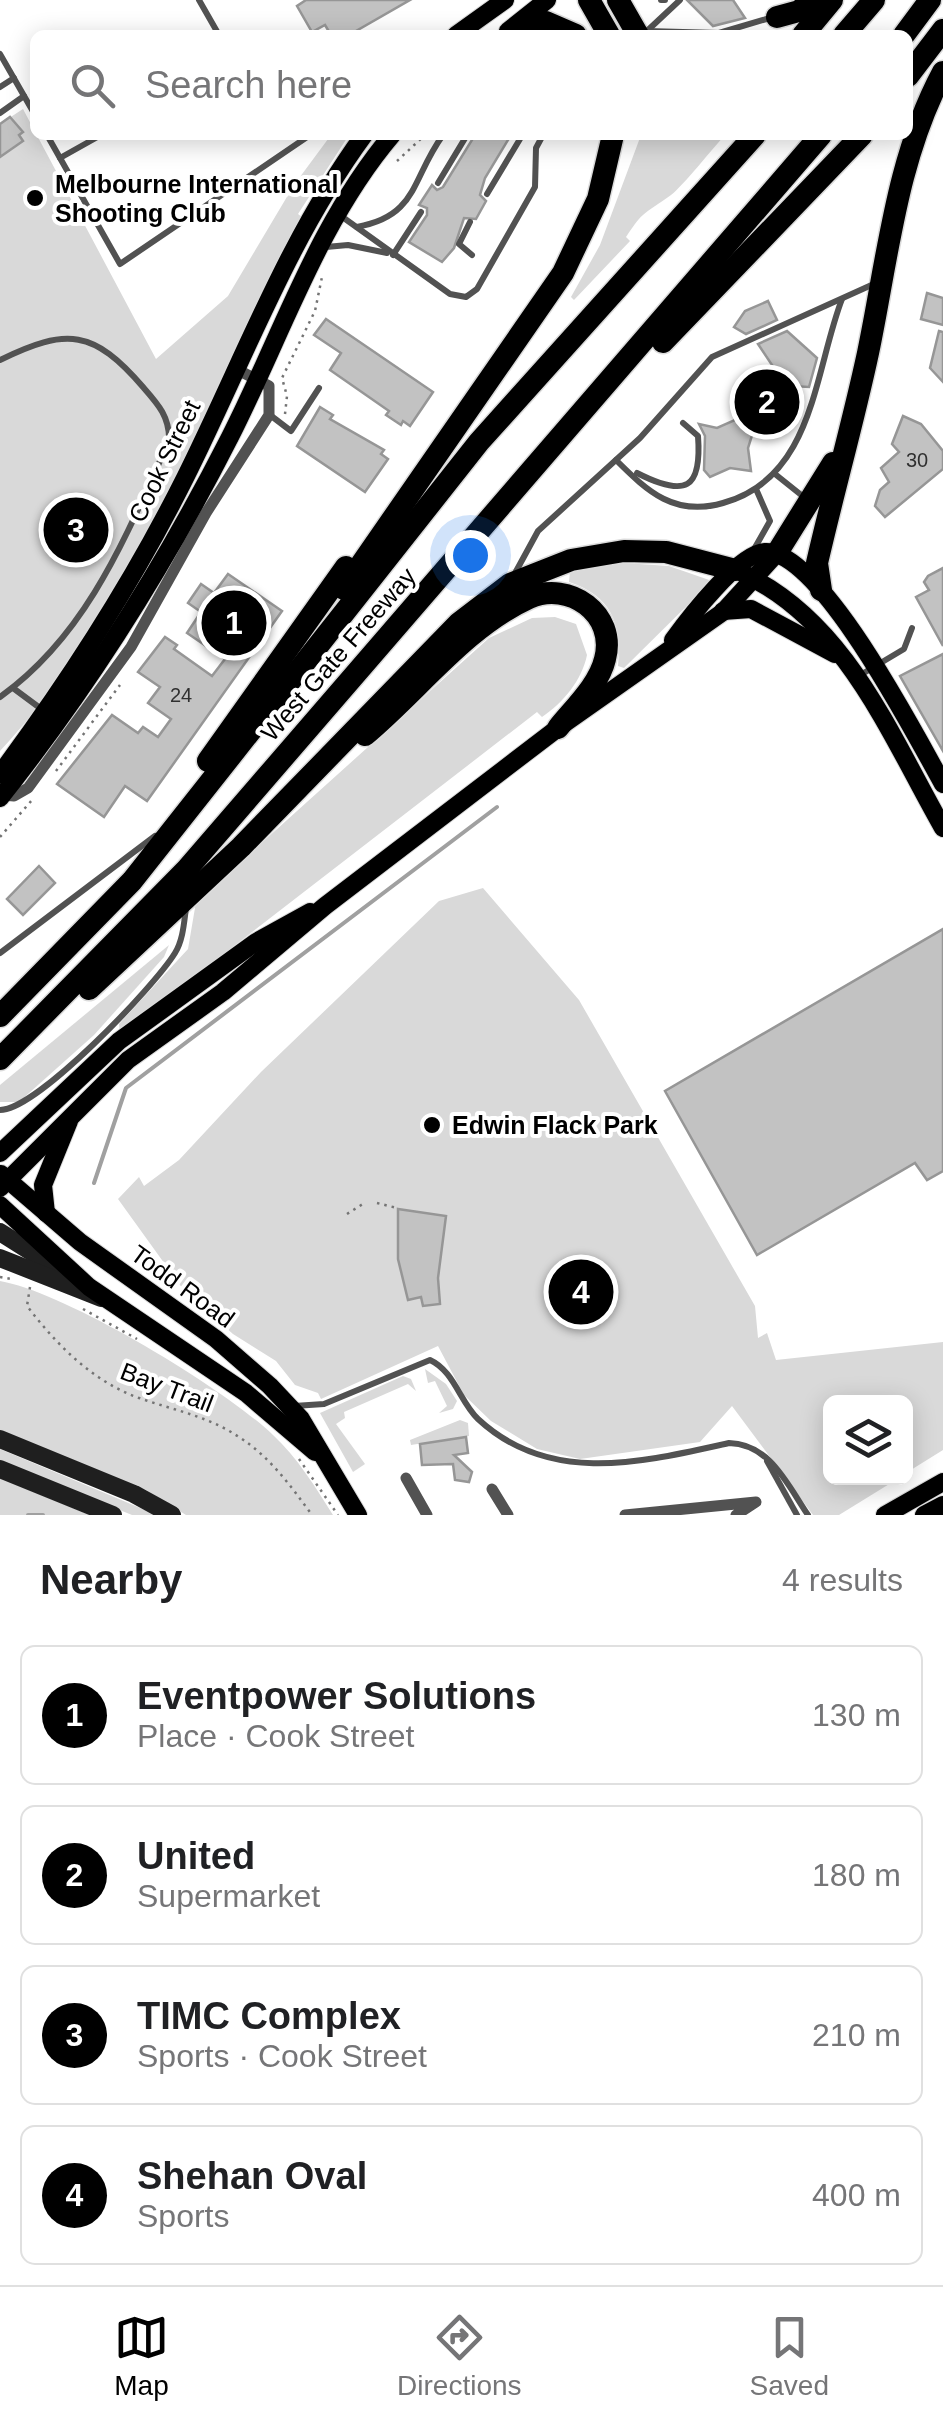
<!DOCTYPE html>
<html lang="en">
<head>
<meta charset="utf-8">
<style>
  :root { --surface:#fff; --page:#f2f2f2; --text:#202124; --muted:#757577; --line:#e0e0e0; --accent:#000 }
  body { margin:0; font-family:Helvetica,sans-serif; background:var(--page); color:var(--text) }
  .controls { position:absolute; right:30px; bottom:30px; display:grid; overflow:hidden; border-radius:15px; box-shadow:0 5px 25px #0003 }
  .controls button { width:90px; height:90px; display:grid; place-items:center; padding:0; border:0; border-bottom:2px solid var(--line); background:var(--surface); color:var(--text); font:50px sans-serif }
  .you { position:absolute; left:470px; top:555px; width:35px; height:35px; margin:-25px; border:8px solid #fff; border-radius:50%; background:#1a73e8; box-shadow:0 0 0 15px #1a73e833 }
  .badge { display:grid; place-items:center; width:65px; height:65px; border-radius:50%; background:var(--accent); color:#fff; font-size:32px; font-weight:700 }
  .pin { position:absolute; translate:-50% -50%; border:5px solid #fff; box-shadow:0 2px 10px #0006 }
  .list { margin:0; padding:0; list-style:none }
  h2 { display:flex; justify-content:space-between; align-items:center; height:130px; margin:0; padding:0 40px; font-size:42px }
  h2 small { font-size:32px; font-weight:400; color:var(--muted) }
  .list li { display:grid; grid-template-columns:65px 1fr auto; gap:30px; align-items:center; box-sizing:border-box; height:140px; margin:0 20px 20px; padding:0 20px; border:2px solid var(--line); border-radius:15px }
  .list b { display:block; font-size:38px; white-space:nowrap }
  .list p { margin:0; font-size:32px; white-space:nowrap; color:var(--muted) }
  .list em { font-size:32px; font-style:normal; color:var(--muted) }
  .icon { flex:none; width:55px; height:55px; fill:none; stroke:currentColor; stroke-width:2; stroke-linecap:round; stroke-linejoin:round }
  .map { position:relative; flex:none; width:943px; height:1515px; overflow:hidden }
  .search { position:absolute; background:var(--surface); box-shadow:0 5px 25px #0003; left:30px; right:30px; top:30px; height:110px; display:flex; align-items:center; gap:25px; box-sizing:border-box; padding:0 35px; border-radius:15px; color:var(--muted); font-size:38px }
  .sheet { height:770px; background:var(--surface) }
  nav { display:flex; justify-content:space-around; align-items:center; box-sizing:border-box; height:140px; border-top:2px solid var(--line); background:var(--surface); font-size:28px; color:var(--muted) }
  nav a { display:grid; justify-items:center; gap:5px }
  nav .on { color:var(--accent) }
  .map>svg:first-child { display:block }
  .green { fill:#d9d9d9 }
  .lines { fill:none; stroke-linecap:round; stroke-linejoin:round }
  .stream { stroke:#a0a0a0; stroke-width:4 }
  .building { fill:#c2c2c2; stroke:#969696; stroke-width:2.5 }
  .primary-casing { stroke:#dbdbdb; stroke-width:20 }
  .highway-casing { stroke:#dbdbdb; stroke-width:25 }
  .path { stroke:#747474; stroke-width:2.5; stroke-dasharray:2.5 5; stroke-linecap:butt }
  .lane { stroke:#525252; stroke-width:6 }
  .street { stroke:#525252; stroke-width:11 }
  .secondary { stroke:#1f1f1f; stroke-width:18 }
  .primary { stroke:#000; stroke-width:18 }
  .highway { stroke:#000; stroke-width:22 }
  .poi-dot { fill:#000; stroke:#fff; stroke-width:4 }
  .labels { text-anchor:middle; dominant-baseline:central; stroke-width:8; stroke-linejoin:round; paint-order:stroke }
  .number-label { font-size:20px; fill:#303030 }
  .poi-label { font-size:25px; font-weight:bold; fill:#000; stroke:#fff; text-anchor:start }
  .street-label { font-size:25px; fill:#000; stroke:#fff }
</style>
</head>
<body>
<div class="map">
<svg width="943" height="1515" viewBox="0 0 943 1515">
  <rect width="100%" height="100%" fill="#fff"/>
  <g class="green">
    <path d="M23,109L156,359L228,296L294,185L331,135H349L298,214L302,217C214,400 140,601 0,751V124Z"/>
    <path d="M641,135H725C713,148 682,187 671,195C643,215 644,210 626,237L630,241L574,300L571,297L600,245Z"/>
    <path d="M624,563L669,566L712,581L624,668L618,666C622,623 611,596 569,582L570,571Z"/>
    <path d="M555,617L576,624L587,655C582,680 563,703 542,717L537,712L120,1034L119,1024L188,949L196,902L489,638L532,618Z"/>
    <path d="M483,888L579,1000L755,1306L758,1338L767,1333L776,1360L943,1342V1450L906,1473V1402H830V1478H899L839,1515H813L732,1406L700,1442L580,1459L537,1449L491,1421L464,1395L438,1346L321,1399L318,1393L295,1385L276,1361L233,1334L185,1292L118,1199L139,1177L144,1186L179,1160L261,1072L439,901Z"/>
    <path d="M169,945L164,957L94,1035L19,1102H0V1085Z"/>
    <path d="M0,1281C65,1292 224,1388 273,1435C297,1457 316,1488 333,1515H186L146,1490L0,1430Z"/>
    <path d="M425,1369L446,1384L457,1401L453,1409L439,1413L447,1406L435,1381L428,1383Z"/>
    <path d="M403,1376L411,1379L416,1391L408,1384L344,1412L345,1418L336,1424L365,1464L353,1472L320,1413Z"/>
    <path d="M460,1420L468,1423L469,1436L411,1445L410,1440Z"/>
    <path d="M0,1449L157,1515H132L0,1461Z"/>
    <path d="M0,1478L90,1515H0Z"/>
  </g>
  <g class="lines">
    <g class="stream">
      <path d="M94,1183L126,1088L497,807"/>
      <path d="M28,1515H43"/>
    </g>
  </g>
  <g class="building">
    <path d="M306,0H410L349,35H331L325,25L312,32L297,6Z"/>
    <path d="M687,0H733L745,18L713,26Z"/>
    <path d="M10,117L23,132L19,135L23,141L0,157V124Z"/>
    <path d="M475,135H511L485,178L480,195L486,201L476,219L464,218L454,248L442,262L409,242L427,215V208L419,205L432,185L437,190L443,187Z"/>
    <path d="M927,293L943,298V325L921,319Z"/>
    <path d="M768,301L777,320L746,334L734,327L745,311Z"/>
    <path d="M326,319L433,392L410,426L403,421L401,425L386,415L389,411L330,370L341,353L314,335Z"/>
    <path d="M787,331L817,358L809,387L792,386L788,419L772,420L754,429L748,448L751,471L730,468L710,477L704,470L705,436L699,424L717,428L742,417L747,381L780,377L758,344Z"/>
    <path d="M939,331L943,332V382L930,368Z"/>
    <path d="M320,407L333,415L330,419L384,450L381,454L388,459L365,492L297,446Z"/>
    <path d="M903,416L921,424L943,451V469L885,517L875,506L880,490L889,482L881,468L899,452L892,444Z"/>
    <path d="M943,568V646L916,597L929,590L924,582L928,576Z"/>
    <path d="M228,574L282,611L147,801L125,786L104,817L57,784L112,715L138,733L143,727L158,737L171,719L148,703L160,687L138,672L165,637L177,645L174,649L212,676L225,659L187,633L201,612L188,603L201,584L214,593Z"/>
    <path d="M943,654V751L900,676Z"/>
    <path d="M39,866L55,883L23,915L7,899Z"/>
    <path d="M943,929V1171L927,1180L915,1163L757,1255L665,1091Z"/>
    <path d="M398,1209L446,1216L438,1278L440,1304L423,1306L421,1297L408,1300L398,1259Z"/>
    <path d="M466,1437L468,1453L454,1455L472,1472L469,1482L455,1480L453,1464L422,1465L420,1444Z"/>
  </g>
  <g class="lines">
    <defs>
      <g id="primary">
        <path d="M508,31L547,0"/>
        <path d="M456,35L505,0"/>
        <path d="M744,574C846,622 890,735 943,828"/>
        <path d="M723,611L751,609L835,654"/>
        <path d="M673,640C689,618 739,553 765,552C820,549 917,738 943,784"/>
        <path d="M0,774C70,680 133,582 185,478C243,362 287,240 364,135"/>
        <path d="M0,798C88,687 166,563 230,437C281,337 318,222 392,135"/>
        <path d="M0,1153L119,1041L256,942L310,912"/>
        <path d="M1,1174L80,1242L216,1339L270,1386L301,1419L358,1515"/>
        <path d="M0,1188L128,1060L223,992L325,906L558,728L723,612L777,553"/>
        <path d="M0,1205L89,1287L246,1393L315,1452"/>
        <path d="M46,1213L43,1185L69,1121"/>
        <path d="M885,1515L943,1482"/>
        <path d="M924,1515L943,1505"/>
      </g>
      <g id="highway">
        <path d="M589,0L609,35"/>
        <path d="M618,0L638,35"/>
        <path d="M777,17L799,11L813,0"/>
        <path d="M509,35L546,22L576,35"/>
        <path d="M803,35L832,0"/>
        <path d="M844,35L874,0"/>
        <path d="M904,35L930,0"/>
        <path d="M908,76L943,30"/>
        <path d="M663,342L862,135"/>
        <path d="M777,553L833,463"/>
        <path d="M344,589L563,273L598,199L613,135"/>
        <path d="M821,590L817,563C833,493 853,423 868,353C888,257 896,160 943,72"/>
        <path d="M365,735C418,691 465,627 529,598C569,580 617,614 605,659C599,685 574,708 558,728"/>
        <path d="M208,761L346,567"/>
        <path d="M89,989L241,847L459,623L510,584L571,560L624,551L666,552L735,570"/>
        <path d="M0,1016L132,881L479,442L755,135"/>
        <path d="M0,1059L187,869L821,135"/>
      </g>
    </defs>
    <use href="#primary" class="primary-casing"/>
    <use href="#highway" class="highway-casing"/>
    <g class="path">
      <path d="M397,161L425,135"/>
      <path d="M285,414L287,396L282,378L315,311L322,277"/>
      <path d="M56,771L120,685"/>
      <path d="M0,837L32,800"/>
      <path d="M377,1203L397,1208"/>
      <path d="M347,1214L366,1202"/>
      <path d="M0,1277L11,1279"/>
      <path d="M30,1287L27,1306C57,1345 92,1381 139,1398C173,1410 208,1416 239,1437C270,1457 290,1485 312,1515"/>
      <path d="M83,1309L137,1339"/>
      <path d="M299,1459L338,1515"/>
    </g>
    <g class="lane">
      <path d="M199,0L219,35"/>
      <path d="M661,0H665"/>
      <path d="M648,30L680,0"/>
      <path d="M647,31L719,33L773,17"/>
      <path d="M0,54L35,115"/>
      <path d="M0,87L14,78"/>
      <path d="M0,113L24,96"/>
      <path d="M47,135L120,264L310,135"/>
      <path d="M60,158L101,135"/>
      <path d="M438,183L467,135"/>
      <path d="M487,194L520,139"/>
      <path d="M341,216L450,294L466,297L477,289L535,187L536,148L543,135"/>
      <path d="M470,222L459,244L472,255"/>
      <path d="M357,227C418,216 411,179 443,135"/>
      <path d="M326,247L348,245L387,253"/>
      <path d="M393,255L421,212"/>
      <path d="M0,360C67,327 94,330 143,387C158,404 170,417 169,441C126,536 88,634 0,697"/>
      <path d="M270,415L291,431L319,388"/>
      <path d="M616,460C648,492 675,517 723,503C814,478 814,372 842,299"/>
      <path d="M637,473C686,498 702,489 698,436L683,423"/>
      <path d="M775,474L805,498"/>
      <path d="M753,551L770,521L756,489"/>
      <path d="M514,575L538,531L640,438L712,357L876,283"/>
      <path d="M857,677L904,649L912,628"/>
      <path d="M13,688L44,711"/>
      <path d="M0,953L155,836"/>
      <path d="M0,1110C37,1110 154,987 175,953C183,940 184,923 186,908"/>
      <path d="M294,1406L324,1404L430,1360C454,1371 460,1402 478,1419C550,1486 643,1462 729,1443C770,1444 787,1484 808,1515"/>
      <path d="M767,1461L797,1515"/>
    </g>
    <g class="street">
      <path d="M3,795L14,796L28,788L131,647L206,513L269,415V386L236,369"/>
      <path d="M406,1478L427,1515"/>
      <path d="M492,1489L508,1515"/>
      <path d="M625,1515L756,1502L736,1515"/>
    </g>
    <g class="secondary">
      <path d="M0,1232L71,1277"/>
      <path d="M0,1258L101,1298"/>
      <path d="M0,1439L134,1494L172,1515"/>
      <path d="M0,1469L113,1515"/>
    </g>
    <use href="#primary" class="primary"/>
    <use href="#highway" class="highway"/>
  </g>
  <g class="poi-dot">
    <circle cx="35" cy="198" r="10"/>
    <circle cx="432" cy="1125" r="10"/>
  </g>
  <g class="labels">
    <g class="number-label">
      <text x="917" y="460">30</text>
      <text x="181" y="695">24</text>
    </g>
    <g class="poi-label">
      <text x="55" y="184">Melbourne International<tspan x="55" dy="29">Shooting Club</tspan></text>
      <text x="452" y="1125">Edwin Flack Park</text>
    </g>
    <g class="street-label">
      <text transform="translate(164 461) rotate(-64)">Cook Street</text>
      <text transform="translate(338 654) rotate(-49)">West Gate Freeway</text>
      <text transform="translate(183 1286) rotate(36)">Todd Road</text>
      <text transform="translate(167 1387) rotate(21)">Bay Trail</text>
    </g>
  </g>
</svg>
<div class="controls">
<button><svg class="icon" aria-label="layers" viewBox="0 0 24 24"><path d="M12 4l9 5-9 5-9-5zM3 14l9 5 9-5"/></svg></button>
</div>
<div class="you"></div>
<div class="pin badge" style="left:234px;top:623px">1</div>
<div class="pin badge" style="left:767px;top:402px">2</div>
<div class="pin badge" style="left:76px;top:530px">3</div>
<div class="pin badge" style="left:581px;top:1292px">4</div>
<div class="search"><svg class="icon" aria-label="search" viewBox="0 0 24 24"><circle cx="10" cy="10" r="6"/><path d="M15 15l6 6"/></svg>Search here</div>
</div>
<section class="sheet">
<h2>Nearby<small>4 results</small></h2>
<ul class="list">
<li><span class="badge">1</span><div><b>Eventpower Solutions</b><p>Place · Cook Street</p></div><em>130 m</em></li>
<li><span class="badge">2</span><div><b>United</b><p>Supermarket</p></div><em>180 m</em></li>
<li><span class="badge">3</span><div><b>TIMC Complex</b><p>Sports · Cook Street</p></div><em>210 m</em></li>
<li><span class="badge">4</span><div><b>Shehan Oval</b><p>Sports</p></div><em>400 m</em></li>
</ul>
</section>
<nav>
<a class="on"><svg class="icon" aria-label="map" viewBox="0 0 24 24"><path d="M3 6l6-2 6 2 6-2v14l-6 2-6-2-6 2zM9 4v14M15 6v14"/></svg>Map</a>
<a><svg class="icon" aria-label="directions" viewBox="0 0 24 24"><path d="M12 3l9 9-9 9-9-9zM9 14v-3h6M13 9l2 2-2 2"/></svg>Directions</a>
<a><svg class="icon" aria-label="saved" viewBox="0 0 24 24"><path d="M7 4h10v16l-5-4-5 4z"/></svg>Saved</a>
</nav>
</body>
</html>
